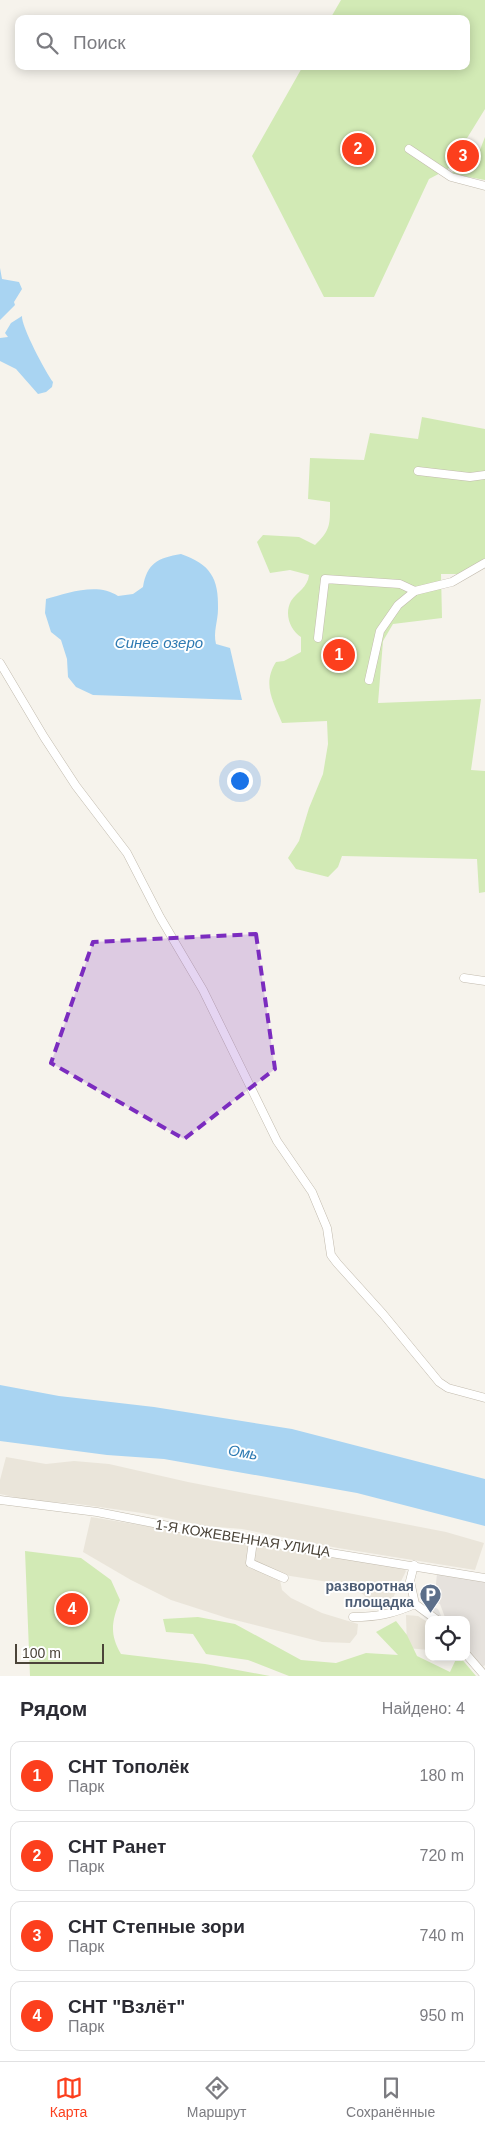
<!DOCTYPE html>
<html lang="ru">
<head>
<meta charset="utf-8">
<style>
  :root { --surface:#fff; --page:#f7f7f7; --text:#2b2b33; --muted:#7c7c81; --line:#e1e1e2; --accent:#fc3f1d }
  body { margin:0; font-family:Helvetica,sans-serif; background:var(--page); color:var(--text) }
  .controls { position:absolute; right:15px; bottom:15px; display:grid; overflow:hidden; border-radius:10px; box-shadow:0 2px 12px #0003 }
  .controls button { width:45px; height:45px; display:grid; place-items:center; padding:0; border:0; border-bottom:1px solid var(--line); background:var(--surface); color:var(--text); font:25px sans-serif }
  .scale { position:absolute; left:15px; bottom:12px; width:89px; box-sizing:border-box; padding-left:5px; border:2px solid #4b4439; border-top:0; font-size:14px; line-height:18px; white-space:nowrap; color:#4b4439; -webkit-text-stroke:4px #fff; paint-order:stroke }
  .you { position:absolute; left:239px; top:780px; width:18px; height:18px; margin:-12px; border:4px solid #fff; border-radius:50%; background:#1a73e8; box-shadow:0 0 0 8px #1a73e833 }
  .badge { display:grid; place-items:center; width:32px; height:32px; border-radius:50%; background:var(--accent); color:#fff; font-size:16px; font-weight:700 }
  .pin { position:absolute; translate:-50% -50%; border:2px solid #fff; box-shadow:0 1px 5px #0006 }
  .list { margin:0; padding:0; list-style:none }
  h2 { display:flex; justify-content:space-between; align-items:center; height:65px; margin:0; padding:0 20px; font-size:21px }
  h2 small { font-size:16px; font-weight:400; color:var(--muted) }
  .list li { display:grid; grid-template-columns:32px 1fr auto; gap:15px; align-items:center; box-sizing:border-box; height:70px; margin:0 10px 10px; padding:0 10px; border:1px solid var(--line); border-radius:10px }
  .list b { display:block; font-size:19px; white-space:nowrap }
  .list p { margin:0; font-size:16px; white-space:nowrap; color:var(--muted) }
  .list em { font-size:16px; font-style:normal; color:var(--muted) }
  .icon { flex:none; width:28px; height:28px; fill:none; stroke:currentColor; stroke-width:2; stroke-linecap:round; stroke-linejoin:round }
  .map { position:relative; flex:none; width:485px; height:1676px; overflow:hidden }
  .search { position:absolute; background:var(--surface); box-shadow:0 2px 12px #0003; left:15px; right:15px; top:15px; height:55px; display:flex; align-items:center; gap:12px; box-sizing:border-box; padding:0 18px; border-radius:10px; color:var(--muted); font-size:19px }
  .sheet { height:385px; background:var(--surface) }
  nav { display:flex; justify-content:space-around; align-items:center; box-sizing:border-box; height:70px; border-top:1px solid var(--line); background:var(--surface); font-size:14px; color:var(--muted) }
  nav a { display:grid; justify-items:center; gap:2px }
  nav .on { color:var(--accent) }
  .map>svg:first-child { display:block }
  .residential { fill:#eae5da }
  .industrial { fill:#e6e2dd }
  .green { fill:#d2eab5 }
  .parking { fill:#e5e3e0 }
  .water { fill:#a9d4f2 }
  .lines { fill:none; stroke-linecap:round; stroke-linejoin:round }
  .minor-casing { stroke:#c2bbae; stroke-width:9 }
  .minor { stroke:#fff; stroke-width:8 }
  .marked { fill:#7b2cbf; fill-opacity:0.2; stroke:#7b2cbf; stroke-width:4; stroke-dasharray:10 6; stroke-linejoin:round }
  .labels { text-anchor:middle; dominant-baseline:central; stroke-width:4; stroke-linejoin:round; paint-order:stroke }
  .street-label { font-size:14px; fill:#4b4439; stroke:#fff }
  .service-label { font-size:14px; font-weight:bold; fill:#4e5e75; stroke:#fff; text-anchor:end }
  .water-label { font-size:15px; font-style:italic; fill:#2e7ab2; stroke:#fff }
</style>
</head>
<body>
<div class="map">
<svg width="485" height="1676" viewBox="0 0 485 1676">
  <rect width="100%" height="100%" fill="#f6f3ec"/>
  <g class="residential">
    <path d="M6,1457L46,1464L74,1461L109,1464L188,1482L446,1532L484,1543L475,1570L338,1548L242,1529L205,1526L142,1513L78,1504L28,1500L0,1494V1480Z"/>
    <path d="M91,1517L250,1543L246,1562L248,1567L280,1580L282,1590L291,1598L322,1613L358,1624L357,1634L350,1643L322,1642L227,1618L171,1600L131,1580L83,1552Z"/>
    <path d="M256,1546L402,1567L406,1571L389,1606H382L371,1602L354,1586L284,1575L252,1561Z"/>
    <path d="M406,1615L418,1616L429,1623V1650L407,1648Z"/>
  </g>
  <path class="industrial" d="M437,1574L485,1579V1665L482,1667L466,1648V1620H446L440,1604L434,1602Z"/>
  <g class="green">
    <path d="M341,0H485V109L448,169L429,179L374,297H324L252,156L303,66H466V19H330Z"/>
    <path d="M485,137V180L452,174L459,152L476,160Z"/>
    <path d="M422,417L485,429V561L463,574H441L442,618L393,624L383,641L378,703L481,699L471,770L485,771V892L479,893L477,859L342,856L338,867L328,877L296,869L288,858L299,841L309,808L323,774L328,744L327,721L282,723C273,701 262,684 276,662L284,661L301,652V637C290,630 284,614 291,601C297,592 308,587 309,575L290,570L270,573L257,542L263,535L299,537L315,545C331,530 330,524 330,502L308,499L310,458L364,460L370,433L418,439Z"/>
    <path d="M25,1551L81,1558L111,1580L120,1600C112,1621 109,1634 121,1654L205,1664L270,1676H30Z"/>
    <path d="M198,1617L235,1624L301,1660L336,1663L366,1653L398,1655L376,1632L396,1621L407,1635L417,1656L450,1672L457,1657H460L476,1676H289L248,1660L206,1654L193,1634L166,1632L163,1619Z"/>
  </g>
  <path class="parking" d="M418,1604H427L438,1609L443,1620L429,1621L413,1608Z"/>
  <g class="water">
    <path d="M0,268L2,279L19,282L22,289L14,302L15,305L0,320Z"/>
    <path d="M22,316C21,326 46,373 53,382L52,387L46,392L38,394L16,369L0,361V338L8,337L5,333L11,323Z"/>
    <path d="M181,554C210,564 219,578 218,609C218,621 213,632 216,644L230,648L242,700L93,695L76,687L68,677L67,659L61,640L51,632L45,613L46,599C67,593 98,582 118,596L133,594L143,587C147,563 158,558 181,554Z"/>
    <path d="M0,1385L59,1396L154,1407L292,1429L485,1479V1526L357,1493L164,1459L107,1455L0,1441Z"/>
  </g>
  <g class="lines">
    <defs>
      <g id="minor">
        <path d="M409,149L451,177L485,186"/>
        <path d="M418,471L470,477L485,475"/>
        <path d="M318,638L325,579L400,584L415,591"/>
        <path d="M0,663L44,737L76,786L127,853L160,917L203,990L277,1141L312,1192L327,1228L331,1255L337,1263L383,1314L439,1382L448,1388L485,1398"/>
        <path d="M369,680L380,631L398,605L415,591L452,582L485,563"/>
        <path d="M464,978L485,981"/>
        <path d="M0,1500L97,1512L189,1530L485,1578"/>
        <path d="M253,1541L250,1563L284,1578"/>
        <path d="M414,1565L410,1581L415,1604L437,1620"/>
        <path d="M353,1617C376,1617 393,1614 415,1604"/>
        <path d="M466,1654L485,1676"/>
      </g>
    </defs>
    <use href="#minor" class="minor-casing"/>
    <use href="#minor" class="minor"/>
  </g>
  <path class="marked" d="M256,934L275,1069L184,1139L51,1063L93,942Z"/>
  <defs>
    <symbol id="parking-pin" viewBox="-11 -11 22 30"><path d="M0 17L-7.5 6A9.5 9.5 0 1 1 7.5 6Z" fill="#5c6f8a" stroke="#fff"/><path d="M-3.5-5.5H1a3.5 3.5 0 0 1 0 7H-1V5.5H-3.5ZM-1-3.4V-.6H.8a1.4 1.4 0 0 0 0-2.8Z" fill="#fff"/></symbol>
  </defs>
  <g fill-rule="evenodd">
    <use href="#parking-pin" x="418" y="1582" width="25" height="34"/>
  </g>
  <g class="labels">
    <g class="street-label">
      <text transform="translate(243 1538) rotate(9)">1-Я КОЖЕВЕННАЯ УЛИЦА</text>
    </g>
    <g class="service-label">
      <text x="414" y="1586">разворотная<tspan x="414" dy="16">площадка</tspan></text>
    </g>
    <g class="water-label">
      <text x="159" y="642">Синее озеро</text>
      <text transform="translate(243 1452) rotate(9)">Омь</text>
    </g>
  </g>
</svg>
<div class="controls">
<button><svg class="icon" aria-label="locate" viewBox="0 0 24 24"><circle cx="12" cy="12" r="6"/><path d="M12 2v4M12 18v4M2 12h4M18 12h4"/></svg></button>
</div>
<div class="scale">100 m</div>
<div class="you"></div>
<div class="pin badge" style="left:339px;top:655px">1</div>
<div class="pin badge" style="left:358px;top:149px">2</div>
<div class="pin badge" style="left:463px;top:156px">3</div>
<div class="pin badge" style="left:72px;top:1609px">4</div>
<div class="search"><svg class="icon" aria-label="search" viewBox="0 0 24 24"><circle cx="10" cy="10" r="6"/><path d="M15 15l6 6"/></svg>Поиск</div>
</div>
<section class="sheet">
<h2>Рядом<small>Найдено: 4</small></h2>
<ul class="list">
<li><span class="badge">1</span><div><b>СНТ Тополёк</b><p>Парк</p></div><em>180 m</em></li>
<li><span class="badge">2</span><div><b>СНТ Ранет</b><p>Парк</p></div><em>720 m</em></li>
<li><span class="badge">3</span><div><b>СНТ Степные зори</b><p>Парк</p></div><em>740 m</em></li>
<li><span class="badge">4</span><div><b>СНТ &quot;Взлёт&quot;</b><p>Парк</p></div><em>950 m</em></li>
</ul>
</section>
<nav>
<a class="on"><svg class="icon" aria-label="map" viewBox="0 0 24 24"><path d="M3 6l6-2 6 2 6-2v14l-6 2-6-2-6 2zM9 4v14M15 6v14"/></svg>Карта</a>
<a><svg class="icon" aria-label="directions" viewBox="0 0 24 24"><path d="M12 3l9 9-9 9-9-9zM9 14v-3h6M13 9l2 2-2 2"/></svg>Маршрут</a>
<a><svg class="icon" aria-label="saved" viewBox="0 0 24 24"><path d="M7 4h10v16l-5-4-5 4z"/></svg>Сохранённые</a>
</nav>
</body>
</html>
